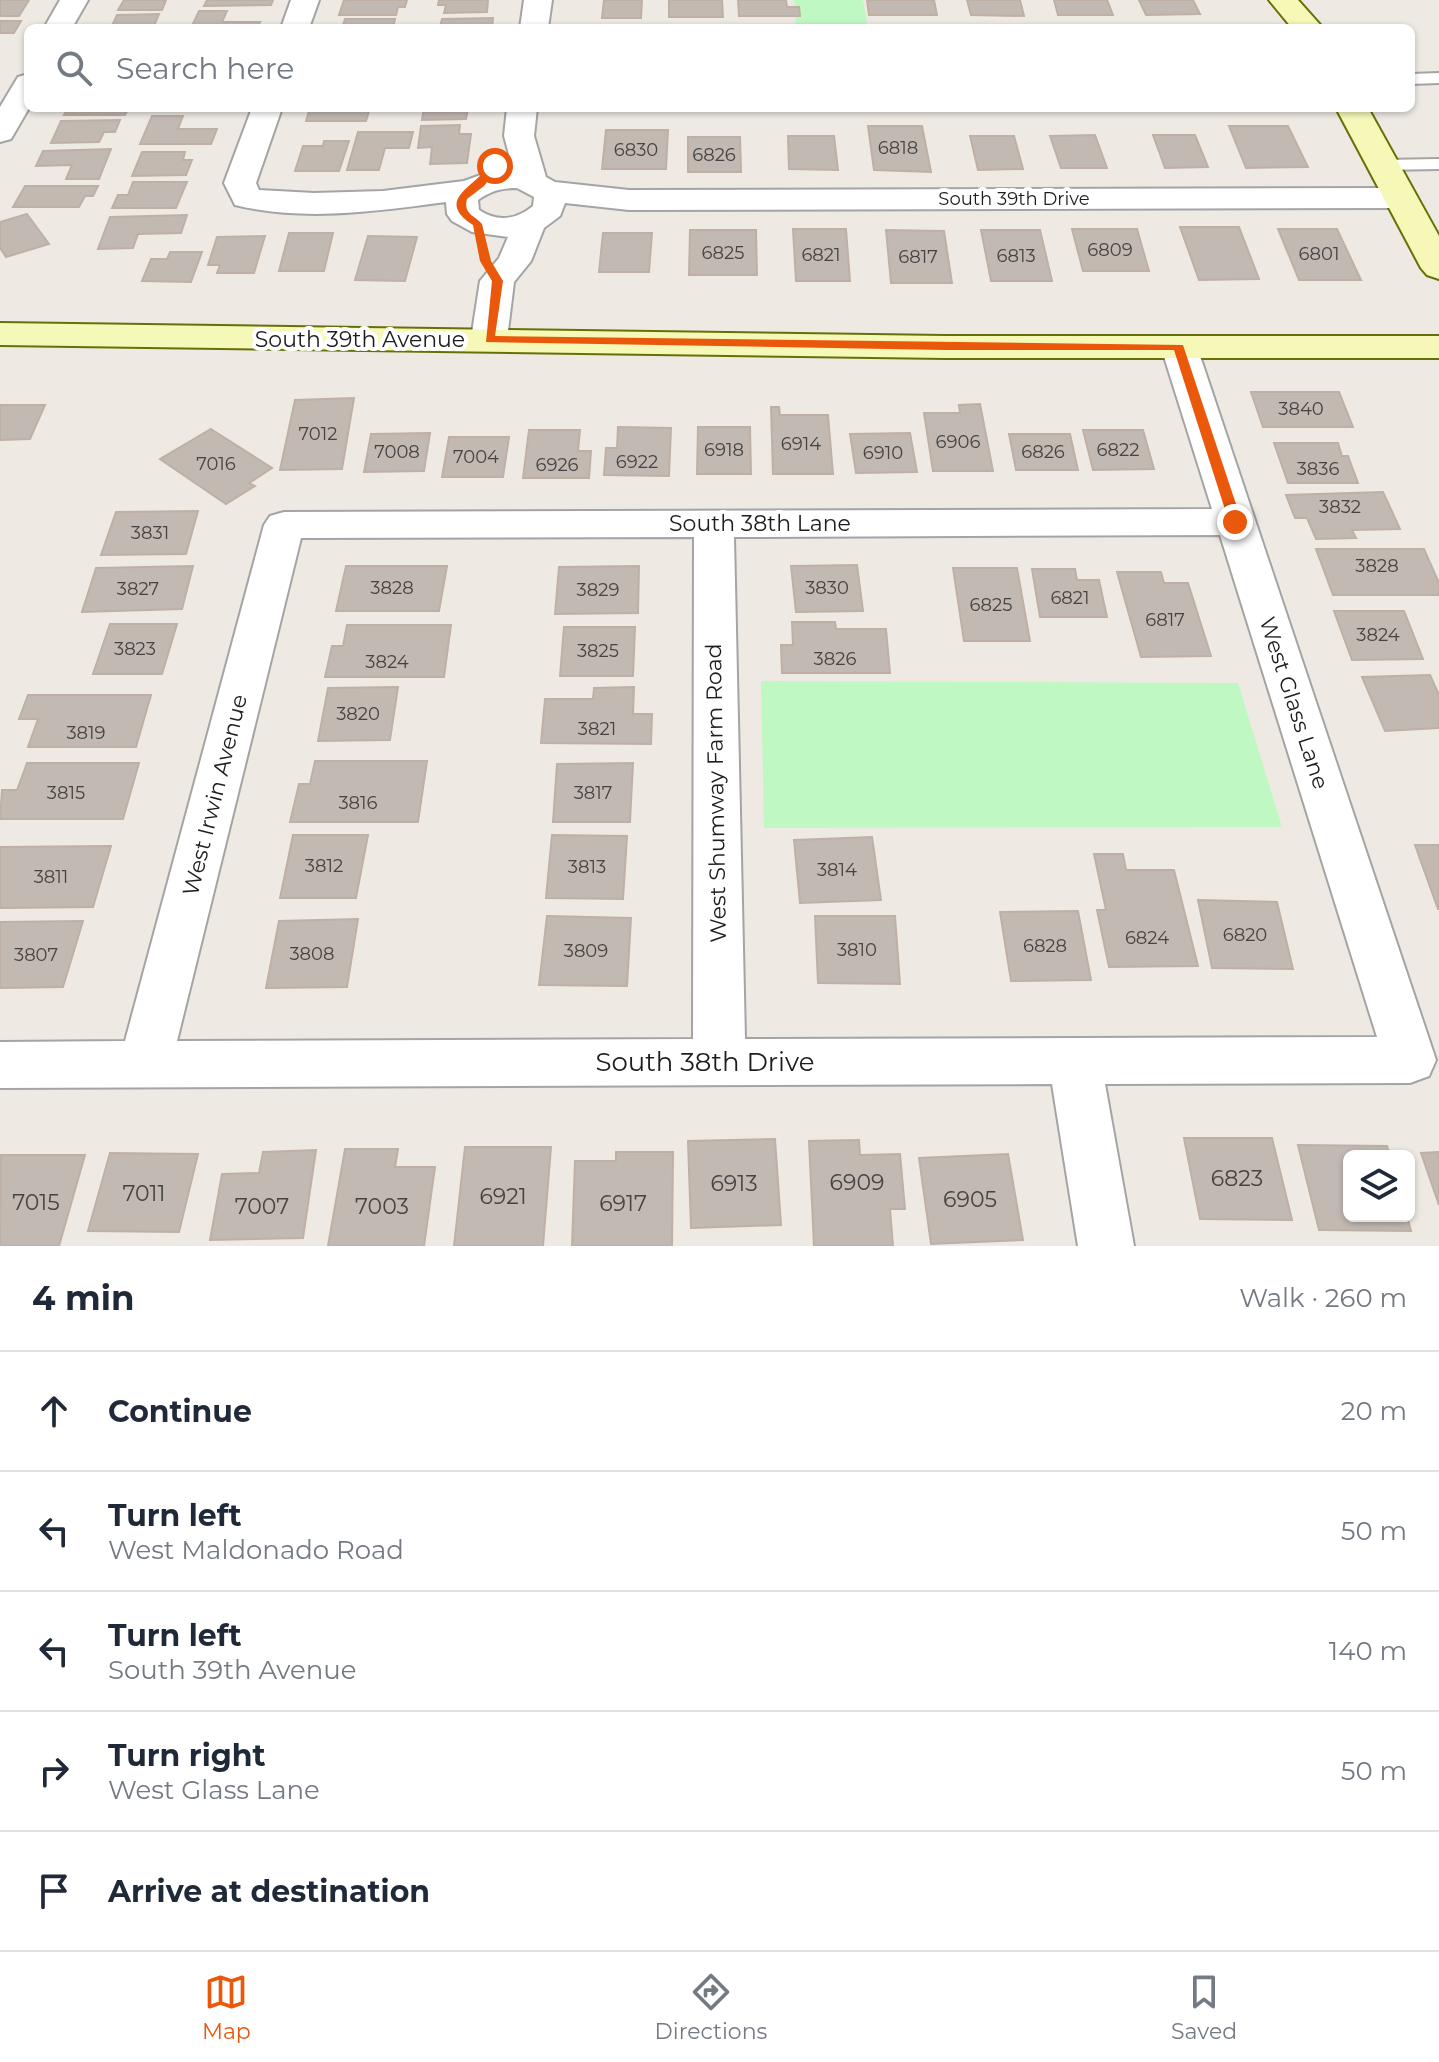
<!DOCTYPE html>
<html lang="en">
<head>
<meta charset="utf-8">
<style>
  :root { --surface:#fff; --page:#f2f2f3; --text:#1f2937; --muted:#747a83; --line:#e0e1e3; --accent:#ea580c }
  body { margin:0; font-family:Montserrat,sans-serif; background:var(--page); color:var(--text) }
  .controls { position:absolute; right:24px; bottom:24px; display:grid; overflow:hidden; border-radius:12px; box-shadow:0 2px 6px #0004 }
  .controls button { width:72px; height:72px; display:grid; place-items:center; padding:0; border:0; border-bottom:2px solid var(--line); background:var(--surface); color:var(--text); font:40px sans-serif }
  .stop { position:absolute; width:24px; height:24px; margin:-18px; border:6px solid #ea580c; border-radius:50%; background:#fff }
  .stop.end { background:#ea580c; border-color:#fff; box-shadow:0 2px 8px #0008 }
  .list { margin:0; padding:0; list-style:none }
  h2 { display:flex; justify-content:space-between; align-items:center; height:104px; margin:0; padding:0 32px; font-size:34px }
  h2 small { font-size:26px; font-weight:400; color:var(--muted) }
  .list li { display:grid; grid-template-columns:52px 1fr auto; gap:24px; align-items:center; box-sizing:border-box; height:120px; padding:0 32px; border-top:2px solid var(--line) }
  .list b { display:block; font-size:30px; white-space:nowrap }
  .list p { margin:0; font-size:26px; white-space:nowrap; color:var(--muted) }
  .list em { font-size:26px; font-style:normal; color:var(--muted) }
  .icon { flex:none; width:44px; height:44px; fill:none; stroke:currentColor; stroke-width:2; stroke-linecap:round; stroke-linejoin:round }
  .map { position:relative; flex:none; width:1439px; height:1246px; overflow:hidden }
  .search { position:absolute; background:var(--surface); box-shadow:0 2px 6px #0004; left:24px; right:24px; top:24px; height:88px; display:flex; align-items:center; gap:20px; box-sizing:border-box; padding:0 28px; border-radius:12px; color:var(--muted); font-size:30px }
  .sheet { height:704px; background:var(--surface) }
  nav { display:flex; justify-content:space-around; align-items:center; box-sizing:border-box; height:112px; border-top:2px solid var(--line); background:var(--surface); font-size:22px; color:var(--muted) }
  nav a { display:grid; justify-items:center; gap:4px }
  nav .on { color:var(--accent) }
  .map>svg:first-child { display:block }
  .park { fill:#c0f8c3 }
  .building { fill:#c2b9b2; stroke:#bfb0a5; stroke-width:2 }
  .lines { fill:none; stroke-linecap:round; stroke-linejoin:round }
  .lane-casing { stroke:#a4a4a4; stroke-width:4 }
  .street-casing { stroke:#a4a4a4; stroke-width:4 }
  .secondary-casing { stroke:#677007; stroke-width:4 }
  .lane { fill:#fff; fill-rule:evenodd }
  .street { fill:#fff; fill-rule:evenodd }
  .secondary { fill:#f5f8b7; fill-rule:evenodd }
  .route { fill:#ea580c }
  .labels { text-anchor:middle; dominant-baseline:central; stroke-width:8; stroke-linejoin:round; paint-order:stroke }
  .number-label { font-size:18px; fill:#464442 }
  .far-street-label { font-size:18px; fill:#1d1d1d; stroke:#fff }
  .street-label { font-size:22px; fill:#1d1d1d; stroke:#fff }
  .near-number-label { font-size:22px; fill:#464442 }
  .near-street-label { font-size:26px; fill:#1d1d1d; stroke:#fff }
</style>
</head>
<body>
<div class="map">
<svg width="1439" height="1246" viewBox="0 0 1439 1246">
  <rect width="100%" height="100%" fill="#eeeae3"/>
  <g class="park">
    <path d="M794,0H863L868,28H796Z"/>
    <path d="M761,681L1238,683L1282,827L764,828Z"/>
  </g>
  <g class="building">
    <path d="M0,0H29L19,16H0Z"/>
    <path d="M124,0H166L162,10H118Z"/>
    <path d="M207,0H273L271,5L204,6Z"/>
    <path d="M344,0H407L405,7H398L396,15H339Z"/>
    <path d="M439,0H488L487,12L444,13L446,5H438Z"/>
    <path d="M604,0H642L641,18H602Z"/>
    <path d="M669,0H722L723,17H669Z"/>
    <path d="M738,0H786L787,7H799L800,16H739Z"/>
    <path d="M867,0H934L937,15H869Z"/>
    <path d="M967,0H1020L1024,16L971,15Z"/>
    <path d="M1054,0H1107L1113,15H1058Z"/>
    <path d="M1139,0H1193L1200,14L1146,15Z"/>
    <path d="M199,11H227L222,22H260L257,28H191Z"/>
    <path d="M159,14L153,28H111L117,15Z"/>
    <path d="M493,18L492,28H430L440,27L442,19Z"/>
    <path d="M345,19H395L393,28H342Z"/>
    <path d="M0,21H21L14,33H0Z"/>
    <path d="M68,108H129L125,115H64Z"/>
    <path d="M310,108H370L366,121H306Z"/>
    <path d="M424,108H468L466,119L422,120Z"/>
    <path d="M152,116H183L178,129H217L211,144H140Z"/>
    <path d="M120,120L115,132H104L99,142L51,143L61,121Z"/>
    <path d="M460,125L459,134H471L467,163L430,164L432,147L418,148L421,126Z"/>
    <path d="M868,126H922L931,172L874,170Z"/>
    <path d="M1229,126H1288L1308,167L1246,168Z"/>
    <path d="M606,130H668L666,169H602Z"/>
    <path d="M358,132H413L409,148H385L379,170H347Z"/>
    <path d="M1095,135L1107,168H1061L1050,136Z"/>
    <path d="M1153,135H1195L1208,167L1165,168Z"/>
    <path d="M788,136H834L838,170L789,169Z"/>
    <path d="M970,136H1014L1023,169L978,170Z"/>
    <path d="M688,137H740L741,172H688Z"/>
    <path d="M324,141H349L339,171H295L303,146H323Z"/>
    <path d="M111,149L99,179H66L72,165L36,166L43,151Z"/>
    <path d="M142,152H185L183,160H192L186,175L132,176Z"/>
    <path d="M133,182H187L176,208H112L118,195H128Z"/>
    <path d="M25,186H98L93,196H85L79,207H13Z"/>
    <path d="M27,214L49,244L6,257L0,248V222Z"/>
    <path d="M187,215L181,233L138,234L133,248L98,249L110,217Z"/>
    <path d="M1180,227H1239L1259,279L1199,280Z"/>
    <path d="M793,229H846L850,281H796Z"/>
    <path d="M1072,229H1137L1149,271H1083Z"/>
    <path d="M1278,229H1337L1361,280H1299Z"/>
    <path d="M690,230H756L757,275H689Z"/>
    <path d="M886,230L944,231L952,283H891Z"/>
    <path d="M981,230H1040L1052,281H991Z"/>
    <path d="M289,233H333L324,271H279Z"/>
    <path d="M603,233H652L649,272H599Z"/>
    <path d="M265,236L254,273H217L220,265H208L217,237Z"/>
    <path d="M368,236L417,237L405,281L355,280Z"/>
    <path d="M170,252H202L191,282L142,281L151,259H167Z"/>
    <path d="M1251,392H1339L1353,427H1263Z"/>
    <path d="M354,398L342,469L280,470L295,400Z"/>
    <path d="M980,404L993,471H933L924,413H960L959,405Z"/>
    <path d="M0,405H45L30,439L0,440Z"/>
    <path d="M771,407H779L780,415H828L833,474H773Z"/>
    <path d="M618,427L671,428L669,476L604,475L606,448H617Z"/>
    <path d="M698,427H750L751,474H697Z"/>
    <path d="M211,429L272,468L249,483L255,486L226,504L160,459Z"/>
    <path d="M529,430H580L578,451H591L589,478H523Z"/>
    <path d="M1083,430H1143L1154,469L1093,470Z"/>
    <path d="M430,433L424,471L364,472L371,434Z"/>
    <path d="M910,433L917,472L856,473L850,434Z"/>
    <path d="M1009,434H1070L1078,470H1016Z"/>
    <path d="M449,437H509L503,477H442Z"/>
    <path d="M1274,443H1338L1342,456H1348L1358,483H1288Z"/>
    <path d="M1383,492L1400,529L1352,530L1356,538L1316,539L1307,518H1295L1286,495Z"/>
    <path d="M198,511L186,554L101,555L116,512Z"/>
    <path d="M1316,549H1424L1439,583V595H1333Z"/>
    <path d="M857,565L863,611L796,612L791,566Z"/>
    <path d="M193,566L182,609L82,612L96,568Z"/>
    <path d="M346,566H447L439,611H336Z"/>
    <path d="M639,566L638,613L555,614L559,567Z"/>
    <path d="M953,568H1017L1030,641H964Z"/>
    <path d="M1032,569H1075L1077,580H1099L1107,617H1040Z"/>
    <path d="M1117,572H1161L1164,583H1188L1211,656L1141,657Z"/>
    <path d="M1334,611H1404L1423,659L1352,660Z"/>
    <path d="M792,622H835L836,629H886L890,673H782L781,645H793Z"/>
    <path d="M110,624H177L162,674H93Z"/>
    <path d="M347,625H451L444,677H325L332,646H343Z"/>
    <path d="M564,627H635L633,676H560Z"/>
    <path d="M1430,675L1439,695V728L1385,731L1362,677Z"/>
    <path d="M398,687L390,740L318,741L328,688Z"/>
    <path d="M634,687L633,714H652L651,744L541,743L545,699H593L594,688Z"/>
    <path d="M28,695H151L136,747H28L38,719H19Z"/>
    <path d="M315,761H427L418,822H290L299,784H310Z"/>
    <path d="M27,763H139L123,819H0L2,790H17Z"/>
    <path d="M633,763L630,822H553L557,764Z"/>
    <path d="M293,835H368L356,898H280Z"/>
    <path d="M552,835L627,836L623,899L546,898Z"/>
    <path d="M872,837L881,900L800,903L794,840Z"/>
    <path d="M1415,845H1439V909H1438Z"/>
    <path d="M111,846L93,907L0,908V847Z"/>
    <path d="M1094,854H1123L1126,870H1174L1198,966L1109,967L1097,910H1106Z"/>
    <path d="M1198,900L1277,902L1293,969L1212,968Z"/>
    <path d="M1078,911L1091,980L1011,981L1000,912Z"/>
    <path d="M547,916L631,918L627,986L539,985Z"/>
    <path d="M815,916H895L900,984L818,983Z"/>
    <path d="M358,919L347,987L266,988L279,921Z"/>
    <path d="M83,921L63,987L0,988V922Z"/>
    <path d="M1184,1138H1272L1292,1220L1200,1219Z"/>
    <path d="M775,1139L781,1225L691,1228L688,1141Z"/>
    <path d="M859,1140L860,1155L900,1154L905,1209H890L893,1246H814L809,1141Z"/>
    <path d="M1298,1145L1387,1146L1390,1156H1349V1216H1407L1411,1231L1319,1230Z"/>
    <path d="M465,1147H551L543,1246H454Z"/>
    <path d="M345,1149H398L395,1167H435L424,1246H328Z"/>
    <path d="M316,1150L303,1238L210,1240L222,1174L259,1173L263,1152Z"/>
    <path d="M616,1152H673L672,1246H572L575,1161H616Z"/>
    <path d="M1439,1152V1205L1421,1153Z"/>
    <path d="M110,1153L198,1154L179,1232L88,1231Z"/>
    <path d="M1008,1154L1023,1240L931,1244L919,1158Z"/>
    <path d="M1,1155H85L59,1246H0Z"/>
  </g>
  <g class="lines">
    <defs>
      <g id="lane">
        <path d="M1439,73V83L1411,84V74Z"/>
        <path d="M1439,159V169L1382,170L1374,165L1382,160Z"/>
      </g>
      <g id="street">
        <path d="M60,0H88L72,28H44Z"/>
        <path d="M291,0H319L309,28H281Z"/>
        <path d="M524,0H552L548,28H520Z"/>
        <path d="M28,74L29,108L11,139L0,142V107L18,77Z"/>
        <path d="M252,108H282L256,183L259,190L314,193L383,191L464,181L489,172L513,169L504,136L507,108H537L534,136L546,177L555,182L629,190L1400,188L1411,191L1416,198L1411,205L1400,208L629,210L565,203L560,216L544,228L531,261L514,282L507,339L501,346L489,350L477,346L471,339L480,281L499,258L508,237L472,232L452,221L447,214L446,202C378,211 303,222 235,205L224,183ZM517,188L534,197L533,206C516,220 497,222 479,210L478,200C491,191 501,188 517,188Z"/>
        <path d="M1179,336L1192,339L1197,347L1436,1060L1429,1076L1410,1083L1105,1084L1134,1246H1078L1052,1084L0,1088V1042L125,1041L264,525L270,516L284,512L1212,509L1161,347L1166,339ZM1220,535L1377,1037L745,1039L734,537ZM694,537L693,1039L177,1041L301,538Z"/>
      </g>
      <g id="secondary">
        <path d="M1269,0H1298L1323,28H1292Z"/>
        <path d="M1336,108H1368L1439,236V279L1427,275L1421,268Z"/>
        <path d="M0,323L945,336H1439V358H945L0,345Z"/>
      </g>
    </defs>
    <use href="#lane" class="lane-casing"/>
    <use href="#street" class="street-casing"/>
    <use href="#secondary" class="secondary-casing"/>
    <use href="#lane" class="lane"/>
    <use href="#street" class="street"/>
    <use href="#secondary" class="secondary"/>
  </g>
  <path class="route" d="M491,164L499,166L484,186L467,199C463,214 474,215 482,224L491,261L503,281L495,336L1183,345L1242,522L1235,526L1229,522L1174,350H945L486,342L492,281L480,261L473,225C435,200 472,189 491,164Z"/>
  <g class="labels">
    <g class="number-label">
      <text x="898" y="148">6818</text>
      <text x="636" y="150">6830</text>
      <text x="714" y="155">6826</text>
      <text x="1110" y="250">6809</text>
      <text x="723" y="253">6825</text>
      <text x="1319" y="254">6801</text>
      <text x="821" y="255">6821</text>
      <text x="1016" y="256">6813</text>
      <text x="918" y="257">6817</text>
      <text x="1301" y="409">3840</text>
      <text x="318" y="434">7012</text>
      <text x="958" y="442">6906</text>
      <text x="801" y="444">6914</text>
      <text x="724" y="450">6918</text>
      <text x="1118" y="450">6822</text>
      <text x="397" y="452">7008</text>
      <text x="1043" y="452">6826</text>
      <text x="883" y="453">6910</text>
      <text x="476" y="457">7004</text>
      <text x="637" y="462">6922</text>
      <text x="216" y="464">7016</text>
      <text x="557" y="465">6926</text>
      <text x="1318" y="469">3836</text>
      <text x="1340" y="507">3832</text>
      <text x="150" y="533">3831</text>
      <text x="1377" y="566">3828</text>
      <text x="392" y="588">3828</text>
      <text x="827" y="588">3830</text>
      <text x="138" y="589">3827</text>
      <text x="598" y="590">3829</text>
      <text x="1070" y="598">6821</text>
      <text x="991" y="605">6825</text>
      <text x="1165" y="620">6817</text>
      <text x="1378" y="635">3824</text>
      <text x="135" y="649">3823</text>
      <text x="598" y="651">3825</text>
      <text x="835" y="659">3826</text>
      <text x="387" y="662">3824</text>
      <text x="358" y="714">3820</text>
      <text x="597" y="729">3821</text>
      <text x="86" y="733">3819</text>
      <text x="66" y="793">3815</text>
      <text x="593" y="793">3817</text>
      <text x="358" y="803">3816</text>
      <text x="324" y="866">3812</text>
      <text x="587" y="867">3813</text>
      <text x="837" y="870">3814</text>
      <text x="51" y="877">3811</text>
      <text x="1245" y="935">6820</text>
      <text x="1147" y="938">6824</text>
      <text x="1045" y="946">6828</text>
      <text x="857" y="950">3810</text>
      <text x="586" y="951">3809</text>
      <text x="312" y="954">3808</text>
      <text x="36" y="955">3807</text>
    </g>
    <g class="far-street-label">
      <text x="1014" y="199">South 39th Drive</text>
    </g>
    <g class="street-label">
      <text x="360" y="339">South 39th Avenue</text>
      <text x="760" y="523">South 38th Lane</text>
      <text transform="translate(1294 703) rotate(72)">West Glass Lane</text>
      <text transform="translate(716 793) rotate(-91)">West Shumway Farm Road</text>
      <text transform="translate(215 795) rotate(-76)">West Irwin Avenue</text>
    </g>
    <g class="near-number-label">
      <text x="1237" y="1178">6823</text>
      <text x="857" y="1182">6909</text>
      <text x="734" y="1183">6913</text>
      <text x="144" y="1193">7011</text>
      <text x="503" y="1196">6921</text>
      <text x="970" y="1199">6905</text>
      <text x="36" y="1202">7015</text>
      <text x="623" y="1203">6917</text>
      <text x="262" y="1206">7007</text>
      <text x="382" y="1206">7003</text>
    </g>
    <g class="near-street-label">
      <text x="705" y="1062">South 38th Drive</text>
    </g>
  </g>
</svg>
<div class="controls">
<button><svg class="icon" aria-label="layers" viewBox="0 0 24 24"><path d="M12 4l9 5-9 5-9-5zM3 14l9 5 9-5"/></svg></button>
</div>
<div class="stop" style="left:495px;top:166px"></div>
<div class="stop end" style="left:1235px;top:522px"></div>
<div class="search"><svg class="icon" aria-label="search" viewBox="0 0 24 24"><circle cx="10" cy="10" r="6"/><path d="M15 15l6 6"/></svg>Search here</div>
</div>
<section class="sheet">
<h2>4 min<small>Walk · 260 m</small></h2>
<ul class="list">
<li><svg class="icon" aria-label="ahead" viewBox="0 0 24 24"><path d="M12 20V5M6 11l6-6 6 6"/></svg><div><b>Continue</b></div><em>20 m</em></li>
<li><svg class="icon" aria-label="left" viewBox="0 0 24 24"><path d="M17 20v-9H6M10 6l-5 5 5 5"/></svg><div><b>Turn left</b><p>West Maldonado Road</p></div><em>50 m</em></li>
<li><svg class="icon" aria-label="left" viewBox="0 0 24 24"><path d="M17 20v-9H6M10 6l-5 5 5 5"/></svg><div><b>Turn left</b><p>South 39th Avenue</p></div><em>140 m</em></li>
<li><svg class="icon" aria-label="right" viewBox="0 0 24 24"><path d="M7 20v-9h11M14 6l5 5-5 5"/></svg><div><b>Turn right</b><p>West Glass Lane</p></div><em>50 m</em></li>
<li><svg class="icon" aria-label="arrive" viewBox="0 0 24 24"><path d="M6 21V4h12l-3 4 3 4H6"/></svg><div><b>Arrive at destination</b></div></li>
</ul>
</section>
<nav>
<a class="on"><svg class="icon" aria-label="map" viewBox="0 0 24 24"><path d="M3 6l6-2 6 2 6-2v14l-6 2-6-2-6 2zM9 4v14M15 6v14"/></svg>Map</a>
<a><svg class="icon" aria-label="directions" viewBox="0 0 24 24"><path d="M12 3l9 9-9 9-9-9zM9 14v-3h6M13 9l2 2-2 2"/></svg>Directions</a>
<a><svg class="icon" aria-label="saved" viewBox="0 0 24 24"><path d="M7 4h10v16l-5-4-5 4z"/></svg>Saved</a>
</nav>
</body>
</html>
